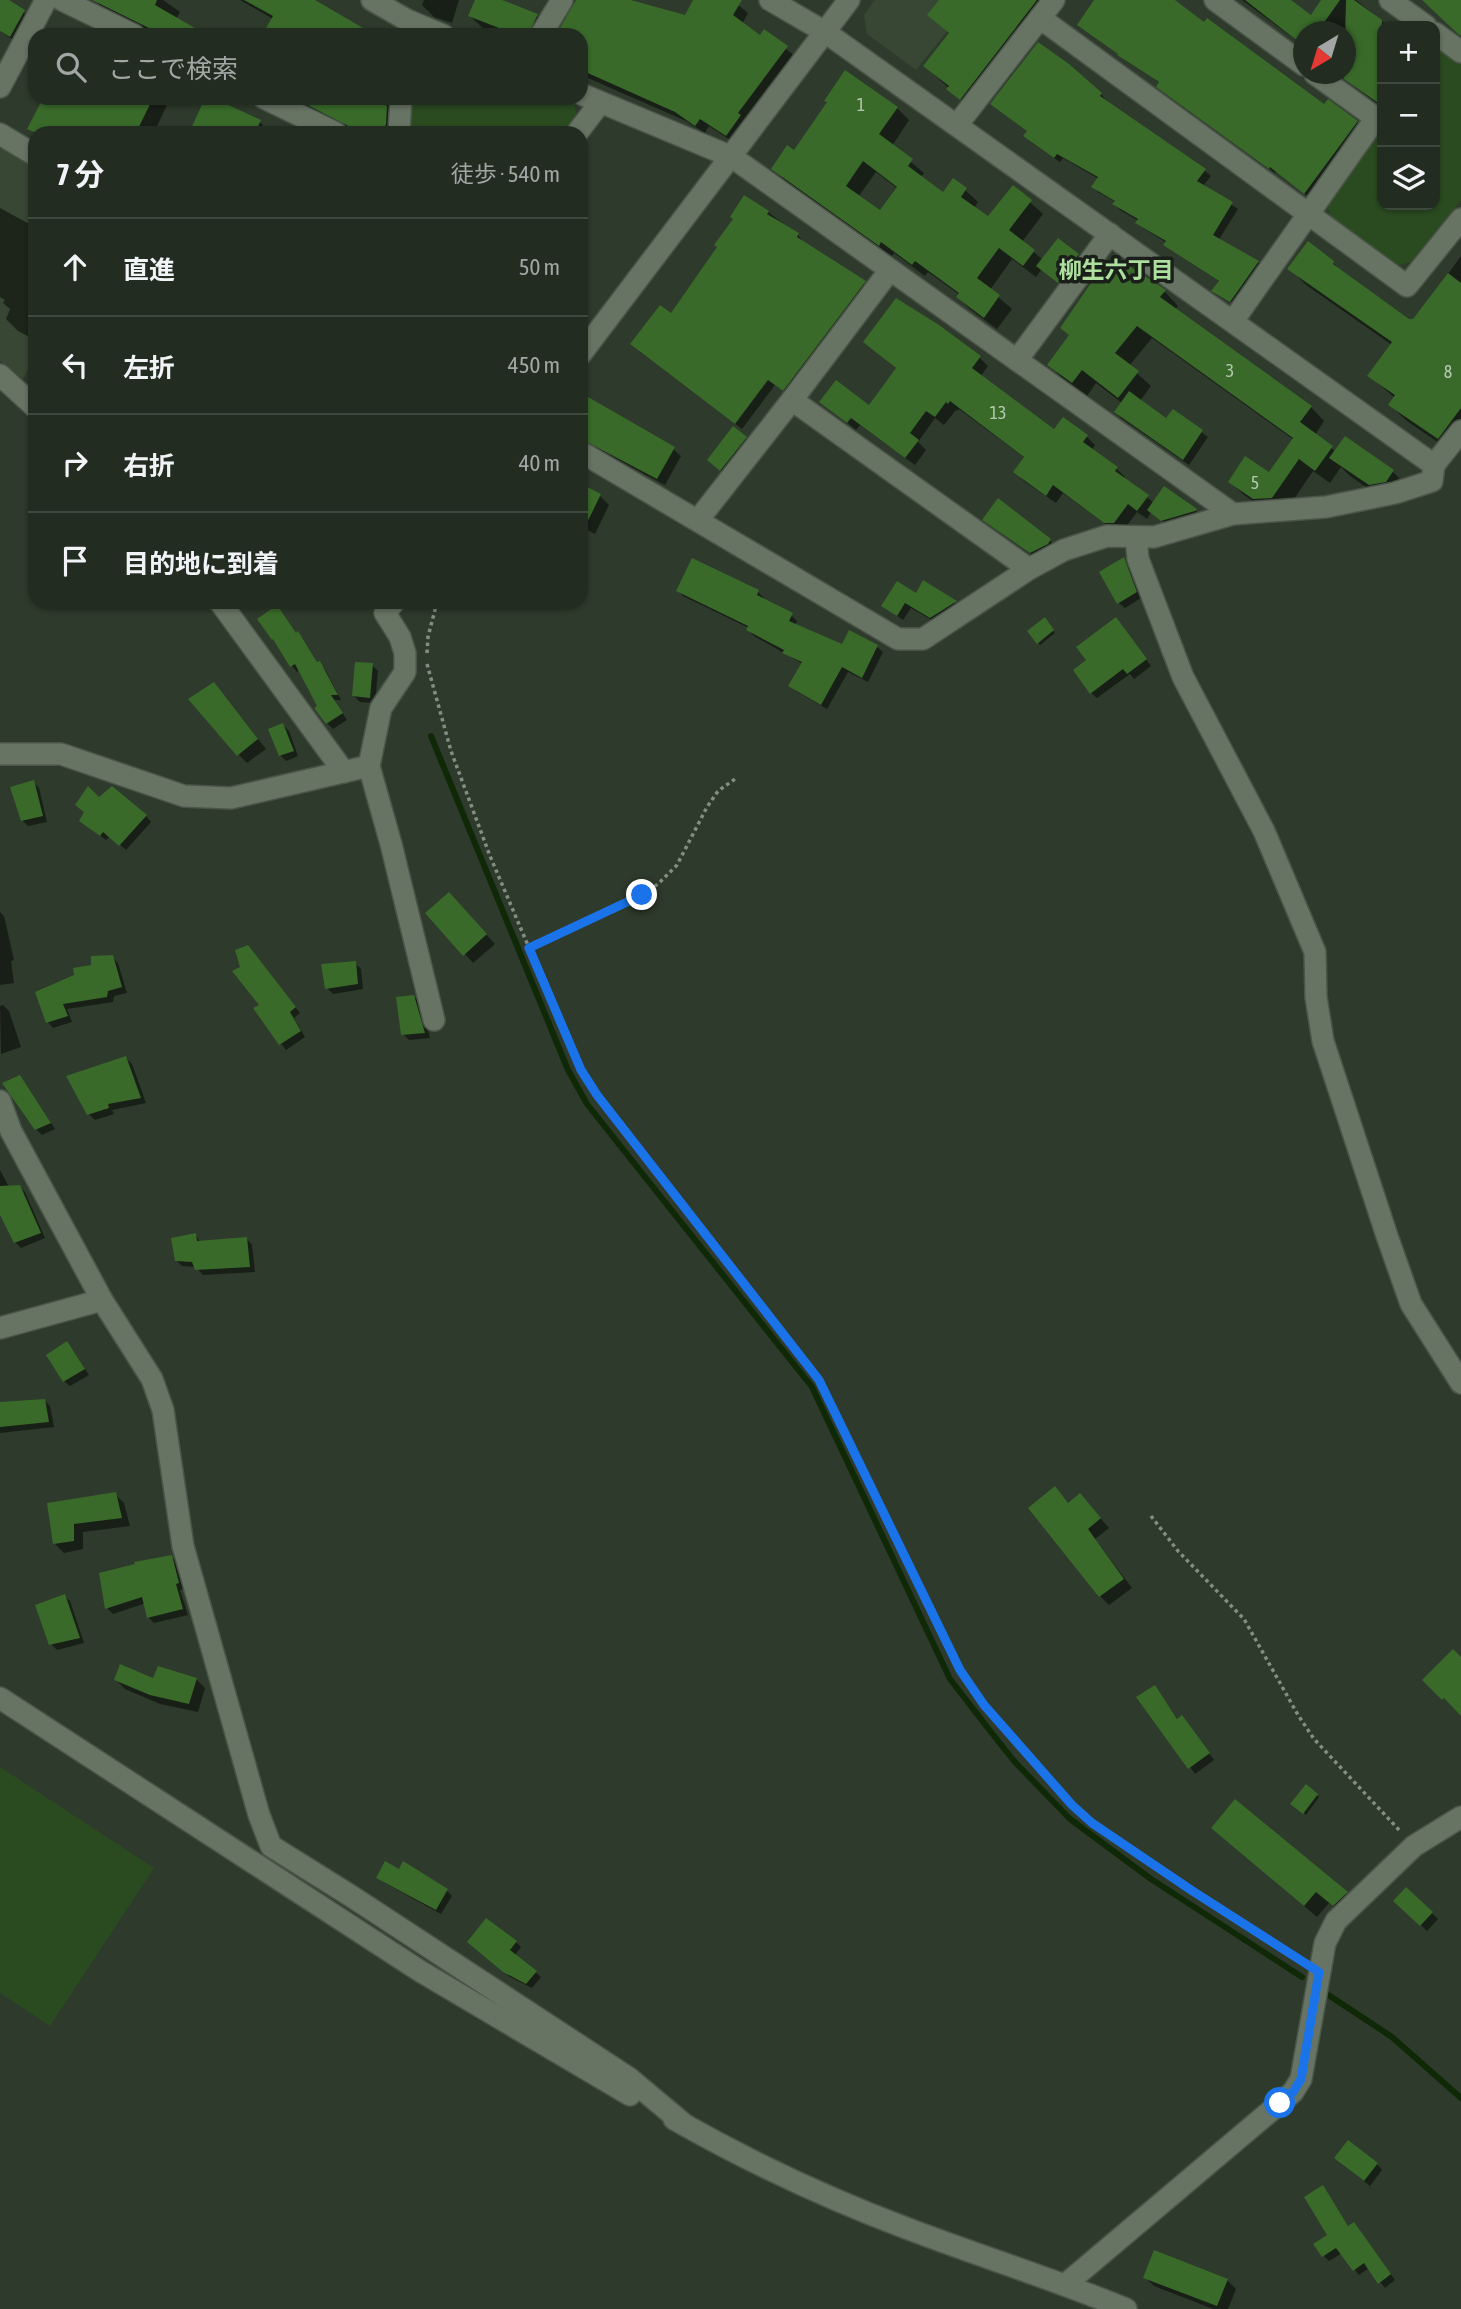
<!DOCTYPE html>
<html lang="ja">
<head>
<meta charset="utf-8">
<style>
  :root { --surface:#222c20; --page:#2a3429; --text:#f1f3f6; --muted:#a2a7a5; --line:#3f483e }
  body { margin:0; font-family:"Asap Condensed","Noto Sans JP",sans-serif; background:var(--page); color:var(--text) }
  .controls { position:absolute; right:21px; top:21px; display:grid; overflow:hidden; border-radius:14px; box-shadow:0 2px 5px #0004 }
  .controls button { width:63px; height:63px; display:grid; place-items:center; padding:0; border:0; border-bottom:2px solid var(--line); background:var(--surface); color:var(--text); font:35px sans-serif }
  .compass { position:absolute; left:1293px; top:21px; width:63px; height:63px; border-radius:50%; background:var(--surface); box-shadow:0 2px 5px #0004; rotate:218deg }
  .stop { position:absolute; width:21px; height:21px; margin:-16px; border:5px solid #1a73e8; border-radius:50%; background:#fff }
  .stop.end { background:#1a73e8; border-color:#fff; box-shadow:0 2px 7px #0008 }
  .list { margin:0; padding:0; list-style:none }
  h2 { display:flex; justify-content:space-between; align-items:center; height:91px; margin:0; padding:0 28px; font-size:30px }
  h2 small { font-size:23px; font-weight:400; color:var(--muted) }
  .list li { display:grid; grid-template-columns:46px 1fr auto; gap:21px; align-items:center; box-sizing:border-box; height:98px; padding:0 28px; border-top:2px solid var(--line) }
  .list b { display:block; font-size:26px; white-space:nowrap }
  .list em { font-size:23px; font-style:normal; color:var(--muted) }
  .icon { flex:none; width:38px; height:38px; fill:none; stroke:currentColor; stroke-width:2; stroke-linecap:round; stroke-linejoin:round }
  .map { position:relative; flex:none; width:1461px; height:2309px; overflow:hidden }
  .search { position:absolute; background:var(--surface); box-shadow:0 2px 5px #0004; left:28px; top:28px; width:560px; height:77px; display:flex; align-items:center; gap:18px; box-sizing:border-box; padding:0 24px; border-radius:21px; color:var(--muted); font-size:26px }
  .panel { position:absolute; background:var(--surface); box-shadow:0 2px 5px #0004; left:28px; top:126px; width:560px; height:483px; border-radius:21px }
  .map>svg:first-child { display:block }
  .built { fill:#384734 }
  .green { fill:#2a4b20 }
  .shadow { fill:#0007; fill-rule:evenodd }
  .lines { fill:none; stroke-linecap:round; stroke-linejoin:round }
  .stream { stroke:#0f2907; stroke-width:6 }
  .building { fill:#396a2a; fill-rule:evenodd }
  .minor-casing { stroke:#4b5449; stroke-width:24 }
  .path { stroke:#848e82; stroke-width:3.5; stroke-dasharray:3.5 3.5; stroke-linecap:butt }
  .minor { stroke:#677363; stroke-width:21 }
  .route { stroke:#1a73e8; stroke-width:9 }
  .labels { text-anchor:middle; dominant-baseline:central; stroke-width:7; stroke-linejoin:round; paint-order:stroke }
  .number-label { font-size:18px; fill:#b6c8b1 }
  .neighbourhood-label { font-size:23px; font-weight:bold; fill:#addf9f; stroke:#1a1f19 }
</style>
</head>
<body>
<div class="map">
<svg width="1461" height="2309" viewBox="0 0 1461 2309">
  <rect width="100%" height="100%" fill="#2e3a2b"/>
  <g class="built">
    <path d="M875,0H972L916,70L867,34L864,15Z"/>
    <path d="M7,147L35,161V356L23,379L0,361V149Z"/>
  </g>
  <g class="green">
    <path d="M1440,45L1461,61V200L1411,262L1396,266L1330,216L1327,204L1382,126V205H1435V52Z"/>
    <path d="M410,98H566L573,101L577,115L564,133H407Z"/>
    <path d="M0,1767L154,1868L50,2026L0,1993Z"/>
  </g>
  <g class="shadow">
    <path d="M0,0H5L30,17L16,42L0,31Z"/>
    <path d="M94,0H163L180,12L176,19L203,35H157L100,5Z"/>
    <path d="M240,0H310L370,35H264L273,19Z"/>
    <path d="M424,0H459L452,23L434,17L422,5Z"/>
    <path d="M477,0H498L537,16L556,35L489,34L470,16Z"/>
    <path d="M579,0H632L638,4L685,17L695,0H732L748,13L742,24L760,37L764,32L796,57L736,144L709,126L705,133L686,121L581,75V35H558Z"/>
    <path d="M941,0H1054L971,109L925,66L950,34L929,15Z"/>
    <path d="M1096,0H1172L1324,107L1357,122L1363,128L1311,199L1277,171L1275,173L1165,93L1160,83L1126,61L1118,54Z"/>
    <path d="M1242,0H1288L1311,17L1323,0H1356L1388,26H1382V107L1354,86L1349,78L1343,74H1346V32H1304V46Z"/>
    <path d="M81,29L92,35H78Z"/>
    <path d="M1101,94L1106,101L1205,171L1211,176L1203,186L1238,209L1218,241L1258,262L1264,268L1237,306L1214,290L1220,282L1171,250L1167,243L1143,228L1138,223L1139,221L1120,210L1115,204L1116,202L1098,192L1093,186L1099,179L1063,158L1060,162L1031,142Z"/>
    <path d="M45,98H170L154,133L35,134L30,128Z"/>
    <path d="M207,98L260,122L269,133H198Z"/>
    <path d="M287,98H395L389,109L396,116L395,133H357Z"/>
    <path d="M897,108L909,120L892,146L924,173L920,178L944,194L954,180L978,202L974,208L988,219L1013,187L1043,214L1022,242L1043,260L1078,255L1083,261L1064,287L1042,269L1036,277L1012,259L990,290L1012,309L997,329L970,309L958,297L960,295L928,272L925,276L894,253L892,256L785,181L773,168L794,152ZM876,172L898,189L880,212L858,197Z"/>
    <path d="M0,208L35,227V340L18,331L6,319L10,309L3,303L5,300L0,297Z"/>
    <path d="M768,212L798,235L804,243L871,289L790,396L775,385L742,429L639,351Z"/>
    <path d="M1461,256V445L1455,454L1407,421L1390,405L1395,398L1370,376L1392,345L1306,285L1290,269L1333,263L1343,273L1413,322Z"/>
    <path d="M1115,258L1165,292L1178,306L1175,310L1311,407L1324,421L1315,435L1336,452L1392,471L1411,490L1389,503L1350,476L1341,467L1330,483L1313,471L1286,511L1268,512L1244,495L1230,482L1269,475L1294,440L1152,338L1129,366L1151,386L1140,401L1167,421L1173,411L1208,437L1189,465L1121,418L1116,412L1122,403L1096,383L1087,396L1063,379L1050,365L1070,336L1103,274Z"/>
    <path d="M865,342L979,357L988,366L980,377L1054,432L1087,437L1095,445L1092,450L1116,468L1125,477L1124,479L1154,503L1195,510L1200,515L1169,526L1151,512L1147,519L1137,512L1123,531H1115L1063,493L1056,503L1024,481L1015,472L1025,458L959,409L958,411L956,410L944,425L935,418L918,442L926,450L915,465L860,425L856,430L821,402L870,407L897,369Z"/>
    <path d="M581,406L673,449L681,456L665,485L581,440Z"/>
    <path d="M746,438L751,444L726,475L715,466Z"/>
    <path d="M581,486L600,496L609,505L595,534L581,527Z"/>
    <path d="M999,501L1050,541L1056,546L1037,558L990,525Z"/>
    <path d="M1124,559L1129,565L1141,598L1125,608L1119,603Z"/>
    <path d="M693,560L758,592L764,598L763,600L791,615L797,621L795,625L842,646L850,632L877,647L883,652L868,682L848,672L827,709L796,691L790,686L803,664L754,636L748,630L749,628L683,596L678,590Z"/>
    <path d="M924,582L961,607L937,623L911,608L903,620L883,606L916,595Z"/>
    <path d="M1047,622L1055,633L1040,645L1038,642Z"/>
    <path d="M1121,625L1151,666L1134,679L1130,674L1097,698L1091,693L1089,661Z"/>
    <path d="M297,634L303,639L318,664L325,669L341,700H334L347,720L333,729L327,723L300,670L297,672L292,666Z"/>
    <path d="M372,665L378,671L375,703L360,702L354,696Z"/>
    <path d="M214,684L266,749L247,763L238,754Z"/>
    <path d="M283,725L289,731L298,756L286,761L280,755Z"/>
    <path d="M33,782L39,788L47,822L28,826L22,820Z"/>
    <path d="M99,800L146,816L151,822L126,850L110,836L106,840L87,826Z"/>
    <path d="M458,903L495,944L473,963L465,954Z"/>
    <path d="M0,912L4,916L14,960L11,961L14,983L0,985Z"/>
    <path d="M253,953L300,1013L294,1018L305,1037L286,1050L255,1009L261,1005L243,968Z"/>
    <path d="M112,957L118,963L127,993L114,996L113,1002L67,1009L72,1022L53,1028L48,1022L93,966Z"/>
    <path d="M355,963L361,969L363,989L333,994L327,988Z"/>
    <path d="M414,997L420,1002L430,1038L409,1040L403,1034Z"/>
    <path d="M3,1005L9,1011L21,1047L1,1054L0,1006Z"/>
    <path d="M126,1058L132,1064L146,1103L112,1110L114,1114L95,1120L89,1114Z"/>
    <path d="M20,1077L25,1083L55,1129L42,1135L36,1129Z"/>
    <path d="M0,1170L9,1187L19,1186L25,1192L45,1238L21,1248L15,1242L0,1211Z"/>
    <path d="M195,1234L201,1243L247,1239L252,1245L255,1272L203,1275L196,1267L182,1266L176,1260Z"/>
    <path d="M72,1349L89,1375L70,1386L64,1381Z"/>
    <path d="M44,1400L50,1406L54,1427L0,1433V1403Z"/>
    <path d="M1055,1488L1069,1504L1080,1495L1109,1528L1095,1539L1132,1588L1109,1605L1100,1596Z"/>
    <path d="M115,1494L124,1503L130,1526L83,1532V1549L64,1553L55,1544L49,1504Z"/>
    <path d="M171,1556L177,1562L184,1589L180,1590L188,1615L154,1623L148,1617L146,1603L113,1614L107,1608Z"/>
    <path d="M64,1596L70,1601L84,1643L57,1650L51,1644Z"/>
    <path d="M196,1679L205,1688L198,1712L160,1704L125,1689L116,1680Z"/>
    <path d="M1155,1687L1178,1720L1187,1723L1214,1760L1195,1774L1139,1697Z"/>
    <path d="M1306,1786L1319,1797L1306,1815L1292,1804Z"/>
    <path d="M1213,1828L1346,1893L1358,1905L1346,1917L1329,1903L1317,1917Z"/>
    <path d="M378,1878L447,1891L452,1896L441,1914L383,1882Z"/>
    <path d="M1407,1889L1438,1919L1427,1931L1396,1901Z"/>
    <path d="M516,1942L521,1947L515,1955L541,1977L532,1988L510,1977L475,1947Z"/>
    <path d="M1342,2164H1377L1382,2170L1370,2186Z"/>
    <path d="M1323,2187L1349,2228L1359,2230L1395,2280L1385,2288L1369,2268L1359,2275L1342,2253L1329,2261L1324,2256L1329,2235Z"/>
    <path d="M1145,2277L1227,2280L1236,2289L1228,2309H1213L1154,2286Z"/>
  </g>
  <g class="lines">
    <g class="stream">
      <path d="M431,736L568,1070L587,1104L812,1387L950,1679L991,1732L1014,1761L1070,1819L1151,1879L1302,1977"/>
      <path d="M1327,1994L1392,2037L1461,2098"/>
    </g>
  </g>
  <g class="building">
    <path d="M0,0H9L25,10L10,37L0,31Z"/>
    <path d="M92,0H157L155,5L207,35H153L155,31Z"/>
    <path d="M244,0H315L375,35H262L273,16Z"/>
    <path d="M475,0H502L538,14L528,35H517L468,16Z"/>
    <path d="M576,0H631L685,15L693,0H742L733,15L760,35L764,29L788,46L738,113L741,115L726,136L700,119L695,126L675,112L581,70V35H556Z"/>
    <path d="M939,0H1037L960,100L946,89L949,86L923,66L949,33L927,15Z"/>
    <path d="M1094,0H1175L1204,22L1207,18L1324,104L1328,99L1358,121L1304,194L1270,167L1269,169L1156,87L1159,82L1117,55L1118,54L1077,25Z"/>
    <path d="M1245,0H1291L1311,15L1321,0H1340L1323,24L1334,32H1304V46Z"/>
    <path d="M1346,0H1354L1382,20L1381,105L1344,79Z"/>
    <path d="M1422,0H1461V36L1457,33Z"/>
    <path d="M1038,42L1069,64L1102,93L1100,96L1206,169L1197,181L1233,202L1213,235L1259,261L1230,302L1211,291L1219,281L1163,245L1166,241L1135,223L1138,219L1112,204L1115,201L1091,187L1098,177L1057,154L1054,158L1023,136L1027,131L990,104Z"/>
    <path d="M845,70L898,107L879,134L913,159L908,166L943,192L953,178L967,188L961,197L988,216L1013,185L1032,200L1009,230L1035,250L1023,266L999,248L977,278L1000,295L984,318L956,297L959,293L915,261L912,265L881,242L879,246L771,169L787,145L794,150L827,102L824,101ZM863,161L897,187L880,210L846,186Z"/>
    <path d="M43,98H153L136,133H36L27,129Z"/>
    <path d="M205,98H213L261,120L255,133H189Z"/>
    <path d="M294,98H372L387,106L386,124L382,133H362Z"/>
    <path d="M744,195L769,211L767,214L799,233L797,237L866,281L783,391L768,380L735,424L630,344L660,305L671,313L717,247L714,245L733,219L730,217Z"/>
    <path d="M1058,238L1079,254L1058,283L1036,266Z"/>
    <path d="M1308,241L1334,261L1333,264L1409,319H1413L1448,273L1461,283V408L1438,439L1388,405L1395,395L1367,376L1392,342L1287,269Z"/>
    <path d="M1114,256L1166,290L1160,297L1312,406L1300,422L1333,446L1315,471L1299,459L1272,498L1253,499L1228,482L1245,456L1269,472L1293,438L1137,326L1115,353L1139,371L1118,398L1082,370L1072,383L1047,365L1069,335L1060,328L1100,270L1102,272Z"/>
    <path d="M896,298L939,325L981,356L972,368L1054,429L1063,417L1088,435L1083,442L1118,467L1115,471L1149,495L1137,511L1128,504L1114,523H1104L1053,485L1046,496L1013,472L1024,457L950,401L948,404L946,402L935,417L926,411L910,433L919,440L905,458L851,418L847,423L819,402L836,380L869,405L896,368L863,342Z"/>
    <path d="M1129,391L1166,418L1173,409L1203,430L1183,460L1114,412Z"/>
    <path d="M581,393L675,447L657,479L581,439Z"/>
    <path d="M733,426L747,437L720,471L707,460Z"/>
    <path d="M1345,436L1394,470L1386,482L1369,485L1329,458Z"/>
    <path d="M581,484L601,494L581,535Z"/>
    <path d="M1164,486L1197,509L1195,511L1161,521L1147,510Z"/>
    <path d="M998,498L1051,539L1048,544L1030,553L982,520Z"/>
    <path d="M1124,557L1137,592L1117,604L1099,572Z"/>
    <path d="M692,558L759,590L757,595L793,613L789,621L842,644L849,630L878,645L862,678L842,667L821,705L788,686L802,662L782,653L784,650L746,630L748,626L676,591Z"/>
    <path d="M923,580L957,601L930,618L905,603L897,616L881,606L897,581L916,593Z"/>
    <path d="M277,605L296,633L298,631L317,662L320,661L338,695H331L343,713L326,724L314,708L317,706L295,664L290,667L273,639L272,640L257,619Z"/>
    <path d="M1045,617L1054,630L1037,644L1027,631Z"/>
    <path d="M1116,617L1147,659L1127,674L1123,669L1090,694L1073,670L1086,660L1076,647Z"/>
    <path d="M355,662L373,663L370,698L352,696Z"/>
    <path d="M214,682L258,739L237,756L188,699Z"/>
    <path d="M283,723L294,751L279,756L268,729Z"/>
    <path d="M34,780L43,816L21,821L10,787Z"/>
    <path d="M88,786L99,797L112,786L147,815L119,846L103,832L100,836L79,821L84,812L75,805Z"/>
    <path d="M449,892L487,934L463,956L425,913Z"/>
    <path d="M248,945L296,1007L290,1012L301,1031L279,1045L253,1008L259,1005L232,971L240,967L235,950Z"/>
    <path d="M113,955L122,987L108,991L107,997L63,1004L68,1016L46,1023L35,992L74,975L73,968L91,965V956Z"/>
    <path d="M356,961L358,984L325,989L321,964Z"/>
    <path d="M414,995L425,1033L401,1035L396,997Z"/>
    <path d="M126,1056L141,1098L108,1104L109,1108L87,1115L66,1076Z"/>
    <path d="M20,1075L51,1123L35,1130L2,1083Z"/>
    <path d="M20,1185L41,1233L14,1243L0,1215V1186Z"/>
    <path d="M196,1233L197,1241L247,1237L250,1267L195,1270L192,1262L175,1261L171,1238Z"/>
    <path d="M67,1341L85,1369L63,1382L46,1355Z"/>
    <path d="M45,1399L49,1422L0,1427V1402Z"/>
    <path d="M1055,1486L1068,1503L1080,1493L1101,1518L1088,1529L1124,1579L1099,1597L1028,1508Z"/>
    <path d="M116,1492L122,1518L74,1524V1541L53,1544L47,1503Z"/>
    <path d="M172,1555L179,1583L176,1584L183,1609L147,1618L142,1597L105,1609L99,1573L135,1564L134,1562Z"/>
    <path d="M65,1594L80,1638L49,1645L35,1605Z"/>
    <path d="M1453,1649L1461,1657V1716L1444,1698L1442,1700L1422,1680Z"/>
    <path d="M120,1664L153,1678L158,1666L197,1678L189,1704L150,1695L114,1680Z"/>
    <path d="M1155,1685L1177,1719L1182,1715L1210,1753L1188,1769L1136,1697Z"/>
    <path d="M1306,1784L1318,1794L1303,1814L1290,1804Z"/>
    <path d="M1235,1799L1348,1892L1333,1906L1316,1892L1304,1906L1211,1828Z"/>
    <path d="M385,1861L399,1869L403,1861L448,1889L436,1910L376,1878Z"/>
    <path d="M1406,1887L1433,1912L1420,1926L1393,1901Z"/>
    <path d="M486,1918L517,1941L510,1950L537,1971L526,1984L503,1972L467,1942Z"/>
    <path d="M1348,2140L1378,2163L1364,2181L1334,2158Z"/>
    <path d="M1323,2185L1348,2226L1354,2222L1391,2274L1378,2284L1364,2263L1353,2271L1336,2248L1322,2257L1313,2244L1327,2235L1304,2197Z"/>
    <path d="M1154,2250L1228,2279L1217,2306L1143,2278Z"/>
  </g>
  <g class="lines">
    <defs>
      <g id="minor">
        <path d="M62,0L134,35"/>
        <path d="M372,0L407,20L443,35"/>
        <path d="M770,0L825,32L1434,465L1461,431"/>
        <path d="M1215,0L1304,65"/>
        <path d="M1390,0L1426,26"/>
        <path d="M1040,18L1407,286L1461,219"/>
        <path d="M1435,33L1461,52"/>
        <path d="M541,35L562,0"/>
        <path d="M0,87L46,0"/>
        <path d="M581,94L732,157L1233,514"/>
        <path d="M264,98L336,133"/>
        <path d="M957,125L1054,0"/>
        <path d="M399,133L401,98"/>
        <path d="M577,133L600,103"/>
        <path d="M0,134L35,155"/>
        <path d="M1233,321L1376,118L1315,74"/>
        <path d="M581,354L849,0"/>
        <path d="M1017,360L1110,234"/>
        <path d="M0,375L35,407"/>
        <path d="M792,400L1029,569"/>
        <path d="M581,452L898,639H923L1029,569L1064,550L1107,536L1154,537L1233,514L1326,507L1395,493L1432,481L1434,465"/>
        <path d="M698,520L792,400L890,270"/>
        <path d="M1136,537L1138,559L1183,677L1264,831L1315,952L1316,997L1323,1041L1387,1236L1411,1304L1461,1383"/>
        <path d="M220,602L344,772"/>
        <path d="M394,602L385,613L400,637L405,653V672L381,708L369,766L391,844L434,1020"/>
        <path d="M0,754H61L184,796L231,798L369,766"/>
        <path d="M0,1101L11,1131L102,1300L152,1379L163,1410L183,1546L259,1815L271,1846L351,1896L629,2078L685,2125"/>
        <path d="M0,1328L102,1300"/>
        <path d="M0,1698L420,1971L630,2095"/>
        <path d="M674,2119C748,2161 826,2198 906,2228C979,2256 1054,2279 1126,2309"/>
        <path d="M1066,2284L1293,2092L1301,2079L1325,1943L1336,1921L1414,1846L1461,1817"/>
      </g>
    </defs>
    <use href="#minor" class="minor-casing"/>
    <g class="path">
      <path d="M427,653L428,637L437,602"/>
      <path d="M427,664L451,751L490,856L581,1070L597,1095L819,1380L967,1683L983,1705L1072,1805L1092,1823L1191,1890L1303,1961"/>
      <path d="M529,948L642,895L658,884L677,865L707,807L718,791L735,779"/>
      <path d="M1151,1516L1178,1551L1244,1619L1298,1715L1314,1739L1401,1832"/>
    </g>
    <use href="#minor" class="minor"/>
  </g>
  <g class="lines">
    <path class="route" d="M642,895L529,948L581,1070L597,1095L819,1380L960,1670L984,1705L1072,1805L1092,1823L1191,1890L1319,1972L1301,2079L1293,2092L1280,2103"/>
  </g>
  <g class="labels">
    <g class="number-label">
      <text x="861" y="104">1</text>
      <text x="1230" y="370">3</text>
      <text x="1448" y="371">8</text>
      <text x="998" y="412">13</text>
      <text x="1255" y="482">5</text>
    </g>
    <g class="neighbourhood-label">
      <text x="1116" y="270">柳生六丁目</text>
    </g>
  </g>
</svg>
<div class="controls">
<button>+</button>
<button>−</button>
<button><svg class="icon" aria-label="layers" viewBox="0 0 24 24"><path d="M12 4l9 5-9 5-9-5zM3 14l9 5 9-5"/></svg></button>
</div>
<svg class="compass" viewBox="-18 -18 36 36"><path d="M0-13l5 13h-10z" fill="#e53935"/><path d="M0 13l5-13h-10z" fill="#a2a7a5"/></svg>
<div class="stop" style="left:1280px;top:2103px"></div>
<div class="stop end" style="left:642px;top:895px"></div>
<div class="search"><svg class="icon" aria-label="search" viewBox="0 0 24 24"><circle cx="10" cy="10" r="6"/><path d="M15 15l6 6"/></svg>ここで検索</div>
<section class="panel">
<h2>7 分<small>徒歩 · 540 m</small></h2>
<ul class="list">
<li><svg class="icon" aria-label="ahead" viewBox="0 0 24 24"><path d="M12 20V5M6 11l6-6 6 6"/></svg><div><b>直進</b></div><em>50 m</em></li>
<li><svg class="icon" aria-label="left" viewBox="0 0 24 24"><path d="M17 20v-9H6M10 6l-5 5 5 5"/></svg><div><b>左折</b></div><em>450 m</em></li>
<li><svg class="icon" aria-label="right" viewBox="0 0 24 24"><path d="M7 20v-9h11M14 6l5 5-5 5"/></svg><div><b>右折</b></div><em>40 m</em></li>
<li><svg class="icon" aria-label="arrive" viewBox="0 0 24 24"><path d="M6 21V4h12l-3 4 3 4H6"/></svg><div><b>目的地に到着</b></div></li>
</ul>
</section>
</div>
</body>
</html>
